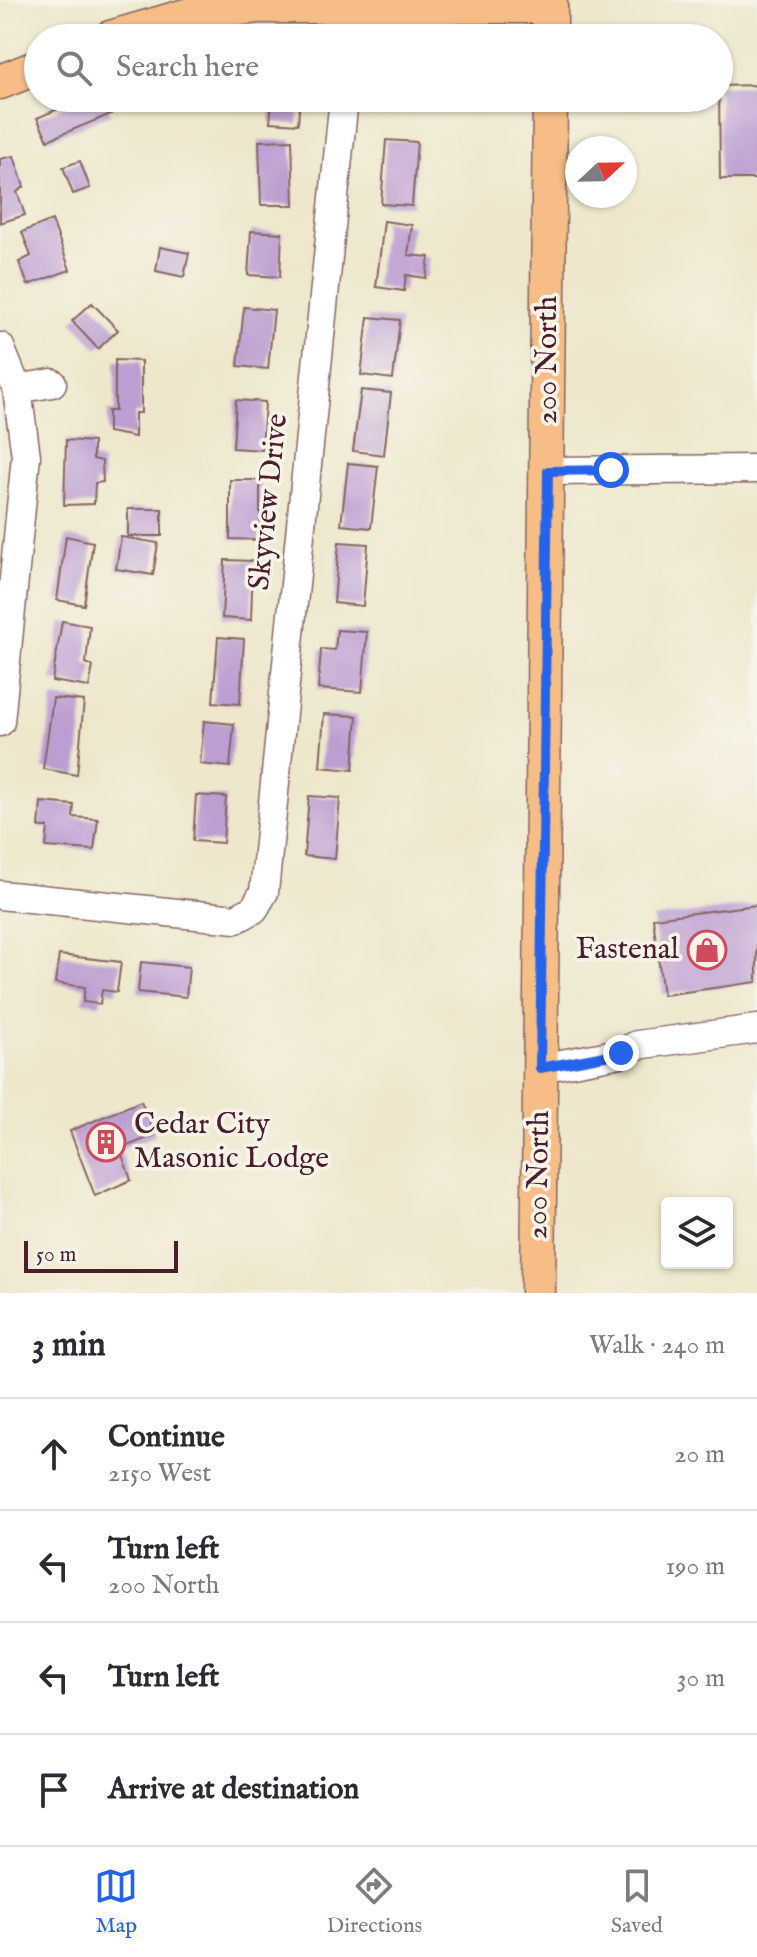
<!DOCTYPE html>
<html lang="en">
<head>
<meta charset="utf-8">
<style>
  :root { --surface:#fff; --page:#f7f7f7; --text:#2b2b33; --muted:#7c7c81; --line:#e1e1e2; --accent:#2563eb }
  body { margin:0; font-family:"IM FELL English",serif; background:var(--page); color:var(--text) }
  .controls { position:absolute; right:24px; bottom:24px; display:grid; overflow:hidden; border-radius:8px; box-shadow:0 2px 6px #0004 }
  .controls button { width:72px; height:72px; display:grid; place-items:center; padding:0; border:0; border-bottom:2px solid var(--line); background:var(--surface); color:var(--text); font:40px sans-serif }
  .compass { position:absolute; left:565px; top:136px; width:72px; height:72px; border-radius:50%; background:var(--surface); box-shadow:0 2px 6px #0004; rotate:68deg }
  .scale { position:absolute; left:24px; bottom:20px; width:154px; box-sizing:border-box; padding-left:8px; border:4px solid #4a1f2b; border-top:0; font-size:22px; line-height:28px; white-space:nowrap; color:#4a1f2b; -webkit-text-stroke:6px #f7f3e8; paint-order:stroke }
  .stop { position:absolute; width:24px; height:24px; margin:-18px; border:6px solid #2563eb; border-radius:50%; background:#fff }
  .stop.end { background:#2563eb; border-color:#fff; box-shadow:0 2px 8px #0008 }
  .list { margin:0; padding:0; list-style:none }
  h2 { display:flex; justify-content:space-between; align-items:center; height:104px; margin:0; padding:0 32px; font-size:34px }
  h2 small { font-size:26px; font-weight:400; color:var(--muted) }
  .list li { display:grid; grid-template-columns:52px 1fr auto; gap:24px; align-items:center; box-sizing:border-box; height:112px; padding:0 32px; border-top:2px solid var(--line) }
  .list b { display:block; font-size:30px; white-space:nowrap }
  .list p { margin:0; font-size:26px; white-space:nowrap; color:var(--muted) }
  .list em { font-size:26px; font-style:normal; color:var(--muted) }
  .icon { flex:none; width:44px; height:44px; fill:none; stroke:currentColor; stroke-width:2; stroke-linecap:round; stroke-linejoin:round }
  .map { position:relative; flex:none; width:757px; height:1293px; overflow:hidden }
  .search { position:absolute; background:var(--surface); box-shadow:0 2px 6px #0004; left:24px; right:24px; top:24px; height:88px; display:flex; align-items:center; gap:20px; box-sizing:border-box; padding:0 28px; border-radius:44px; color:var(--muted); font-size:30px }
  .sheet { height:552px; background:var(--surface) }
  nav { display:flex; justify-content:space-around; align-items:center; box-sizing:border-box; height:112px; border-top:2px solid var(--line); background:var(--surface); font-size:22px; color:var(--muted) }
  nav a { display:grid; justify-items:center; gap:4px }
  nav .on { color:var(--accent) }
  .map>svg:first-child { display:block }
  .building { fill:#bb9fd2 }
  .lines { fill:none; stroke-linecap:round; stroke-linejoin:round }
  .minor-casing { stroke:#836563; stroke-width:31 }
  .major-casing { stroke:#836563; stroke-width:37 }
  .minor { stroke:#fff; stroke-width:28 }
  .major { stroke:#f6be86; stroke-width:34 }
  .route { stroke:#2563eb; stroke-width:10 }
  .labels { text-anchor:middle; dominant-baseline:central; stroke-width:7; stroke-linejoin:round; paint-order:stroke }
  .street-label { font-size:30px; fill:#4a1f2b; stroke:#f7f3e8 }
  .poi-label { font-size:30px; fill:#4a1f2b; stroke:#f7f3e8; text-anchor:end }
</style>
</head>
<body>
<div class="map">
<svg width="757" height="1293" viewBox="0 0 757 1293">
  <rect width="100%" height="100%" fill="#f7f3e8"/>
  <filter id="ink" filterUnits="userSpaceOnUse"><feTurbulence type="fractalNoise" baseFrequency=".0125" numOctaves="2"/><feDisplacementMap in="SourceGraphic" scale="16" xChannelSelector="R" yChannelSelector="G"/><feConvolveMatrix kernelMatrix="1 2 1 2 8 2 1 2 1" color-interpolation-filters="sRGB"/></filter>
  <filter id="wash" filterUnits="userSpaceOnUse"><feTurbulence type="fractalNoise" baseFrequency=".006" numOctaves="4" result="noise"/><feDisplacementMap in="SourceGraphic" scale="32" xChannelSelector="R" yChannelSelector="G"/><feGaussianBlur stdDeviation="1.8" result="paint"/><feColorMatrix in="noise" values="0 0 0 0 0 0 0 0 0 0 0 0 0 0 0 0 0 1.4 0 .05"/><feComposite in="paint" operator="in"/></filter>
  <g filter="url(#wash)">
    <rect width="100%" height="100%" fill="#eee7cc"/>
    <g id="blocks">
      <g class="building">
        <path d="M757,85V179H720L719,86Z"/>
        <path d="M84,98H104L111,114L48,140L37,118Z"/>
        <path d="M256,98H300L298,124L270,122L272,101L256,100Z"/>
        <path d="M391,98H420L419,110L390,107Z"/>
        <path d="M292,140L294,205H261L259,141Z"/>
        <path d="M386,140L417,142L412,206L381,204Z"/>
        <path d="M14,156L24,187L17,192L25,215L0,223V159Z"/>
        <path d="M80,161L90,188L73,194L63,167Z"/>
        <path d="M52,220L70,270L28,285L19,262L31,256L22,232Z"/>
        <path d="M384,221L412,225L408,255L429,257L426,278L406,275L404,291L376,287Z"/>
        <path d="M251,231L282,233L280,277L248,275Z"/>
        <path d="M160,247L189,253L184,277L156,271Z"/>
        <path d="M92,303L118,330L98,349L72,321Z"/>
        <path d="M244,307L274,310L268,369L238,366Z"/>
        <path d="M368,317L400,320L393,379L361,375Z"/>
        <path d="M115,360L141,361V413H135V437L108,432V411H115Z"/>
        <path d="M361,390L391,393L384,455L353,451Z"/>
        <path d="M236,400L265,402L262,450L233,448Z"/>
        <path d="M66,440L93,442V459L102,461L103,482L95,483L94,504L64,505Z"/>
        <path d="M348,463L378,466L371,528L341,525Z"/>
        <path d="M230,480H260V540L230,539Z"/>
        <rect x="128" y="509" width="34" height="27"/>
        <path d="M66,536L93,542L84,605L57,600Z"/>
        <path d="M121,537L158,543L153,575L116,569Z"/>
        <path d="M339,542L368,544L363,606L334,603Z"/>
        <path d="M225,560L253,561L251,620L222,618Z"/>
        <path d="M62,621L90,626L86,663L93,666L89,687L52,681Z"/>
        <path d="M337,630L367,632L362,692L318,689L321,649L335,650Z"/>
        <path d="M218,637L244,639L240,704L213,702Z"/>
        <path d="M53,698L84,701L77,775L43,769Z"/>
        <path d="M324,714L357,716L353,770L320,767Z"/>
        <path d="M204,721L234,724L230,767L200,764Z"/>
        <path d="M196,795L226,797L223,843L193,841Z"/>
        <path d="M309,796L340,798L335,859L304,856Z"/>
        <path d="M41,802L74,805L73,817L98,819L94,850L46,847L48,827H39Z"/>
        <path d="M757,905V982L663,995L653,918Z"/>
        <path d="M59,955L121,962L117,992L102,990L100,1004L83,1002L85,987L55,983Z"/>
        <path d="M141,962L189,967L186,997L138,992Z"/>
        <path d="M141,1101L155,1135L120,1149L131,1180L95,1196L70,1131Z"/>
      </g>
    </g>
  </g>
  <g filter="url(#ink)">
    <use href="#blocks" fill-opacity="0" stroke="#836563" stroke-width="2"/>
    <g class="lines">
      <defs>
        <g id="minor">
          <path d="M350,38L354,6"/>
          <path d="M0,347L17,389L26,456L0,722"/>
          <path d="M17,389L52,383"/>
          <path d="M548,471L757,469"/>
          <path d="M0,895L236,919L254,909L264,892L344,98"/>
          <path d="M540,1068L621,1053L637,1045L757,1029"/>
        </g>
        <g id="major">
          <path d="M110,38L196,13L258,6H550"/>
          <path d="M550,38V0"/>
          <path d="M0,82L38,67"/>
          <path d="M538,1293L550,98"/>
        </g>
      </defs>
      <use href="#minor" class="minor-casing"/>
      <use href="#major" class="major-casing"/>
      <use href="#minor" class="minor"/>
      <use href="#major" class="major"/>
    </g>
  </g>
  <g class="lines" filter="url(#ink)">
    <path class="route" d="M611,470L548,471L540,1068L621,1053"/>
  </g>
  <defs>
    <symbol id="shop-ring" viewBox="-11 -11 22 22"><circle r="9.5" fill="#f7f3e8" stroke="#d1495b" stroke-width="1.5"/><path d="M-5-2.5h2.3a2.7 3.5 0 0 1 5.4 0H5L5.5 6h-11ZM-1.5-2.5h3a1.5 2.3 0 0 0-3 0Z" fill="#d1495b"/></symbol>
    <symbol id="building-ring" viewBox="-11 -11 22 22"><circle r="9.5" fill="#f7f3e8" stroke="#d1495b" stroke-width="1.5"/><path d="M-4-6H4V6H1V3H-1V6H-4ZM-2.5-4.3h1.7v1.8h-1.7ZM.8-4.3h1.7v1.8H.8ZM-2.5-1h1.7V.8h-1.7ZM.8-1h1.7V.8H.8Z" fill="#d1495b"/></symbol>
  </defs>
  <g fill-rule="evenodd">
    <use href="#shop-ring" x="685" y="928" width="44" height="44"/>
    <use href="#building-ring" x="84" y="1120" width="44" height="44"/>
  </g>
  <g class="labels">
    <g class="street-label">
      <text transform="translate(548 360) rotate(-90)">200 North</text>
      <text transform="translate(269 502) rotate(-84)">Skyview Drive</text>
      <text transform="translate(539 1175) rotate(-89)">200 North</text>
    </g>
    <g class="poi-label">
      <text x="679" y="950">Fastenal</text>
      <text x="134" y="1125" text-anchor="start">Cedar City<tspan x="134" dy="34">Masonic Lodge</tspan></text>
    </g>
  </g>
</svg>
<div class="controls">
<button><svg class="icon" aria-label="layers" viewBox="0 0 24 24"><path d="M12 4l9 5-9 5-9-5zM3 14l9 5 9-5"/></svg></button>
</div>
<svg class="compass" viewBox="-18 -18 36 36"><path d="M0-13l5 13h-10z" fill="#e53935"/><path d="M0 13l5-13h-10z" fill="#7c7c81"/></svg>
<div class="scale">50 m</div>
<div class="stop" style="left:611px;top:470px"></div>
<div class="stop end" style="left:621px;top:1053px"></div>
<div class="search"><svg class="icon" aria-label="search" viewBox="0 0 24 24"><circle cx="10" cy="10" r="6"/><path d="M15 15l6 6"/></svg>Search here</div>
</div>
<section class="sheet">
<h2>3 min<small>Walk · 240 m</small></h2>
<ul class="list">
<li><svg class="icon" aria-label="ahead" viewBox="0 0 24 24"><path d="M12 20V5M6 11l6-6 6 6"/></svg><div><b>Continue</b><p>2150 West</p></div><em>20 m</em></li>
<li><svg class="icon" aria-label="left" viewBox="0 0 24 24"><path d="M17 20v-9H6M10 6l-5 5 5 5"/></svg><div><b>Turn left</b><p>200 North</p></div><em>190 m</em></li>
<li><svg class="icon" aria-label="left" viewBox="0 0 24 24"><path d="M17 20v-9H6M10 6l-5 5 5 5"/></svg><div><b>Turn left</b></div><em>30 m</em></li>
<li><svg class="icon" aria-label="arrive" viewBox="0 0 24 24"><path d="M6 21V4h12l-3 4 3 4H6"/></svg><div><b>Arrive at destination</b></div></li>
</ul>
</section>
<nav>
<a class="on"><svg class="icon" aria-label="map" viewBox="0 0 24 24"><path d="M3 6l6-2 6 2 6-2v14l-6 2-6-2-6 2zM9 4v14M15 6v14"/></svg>Map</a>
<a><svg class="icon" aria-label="directions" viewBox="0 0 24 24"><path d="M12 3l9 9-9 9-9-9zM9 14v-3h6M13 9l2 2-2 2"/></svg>Directions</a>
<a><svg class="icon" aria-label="saved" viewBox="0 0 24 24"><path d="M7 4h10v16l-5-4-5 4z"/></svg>Saved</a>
</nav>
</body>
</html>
